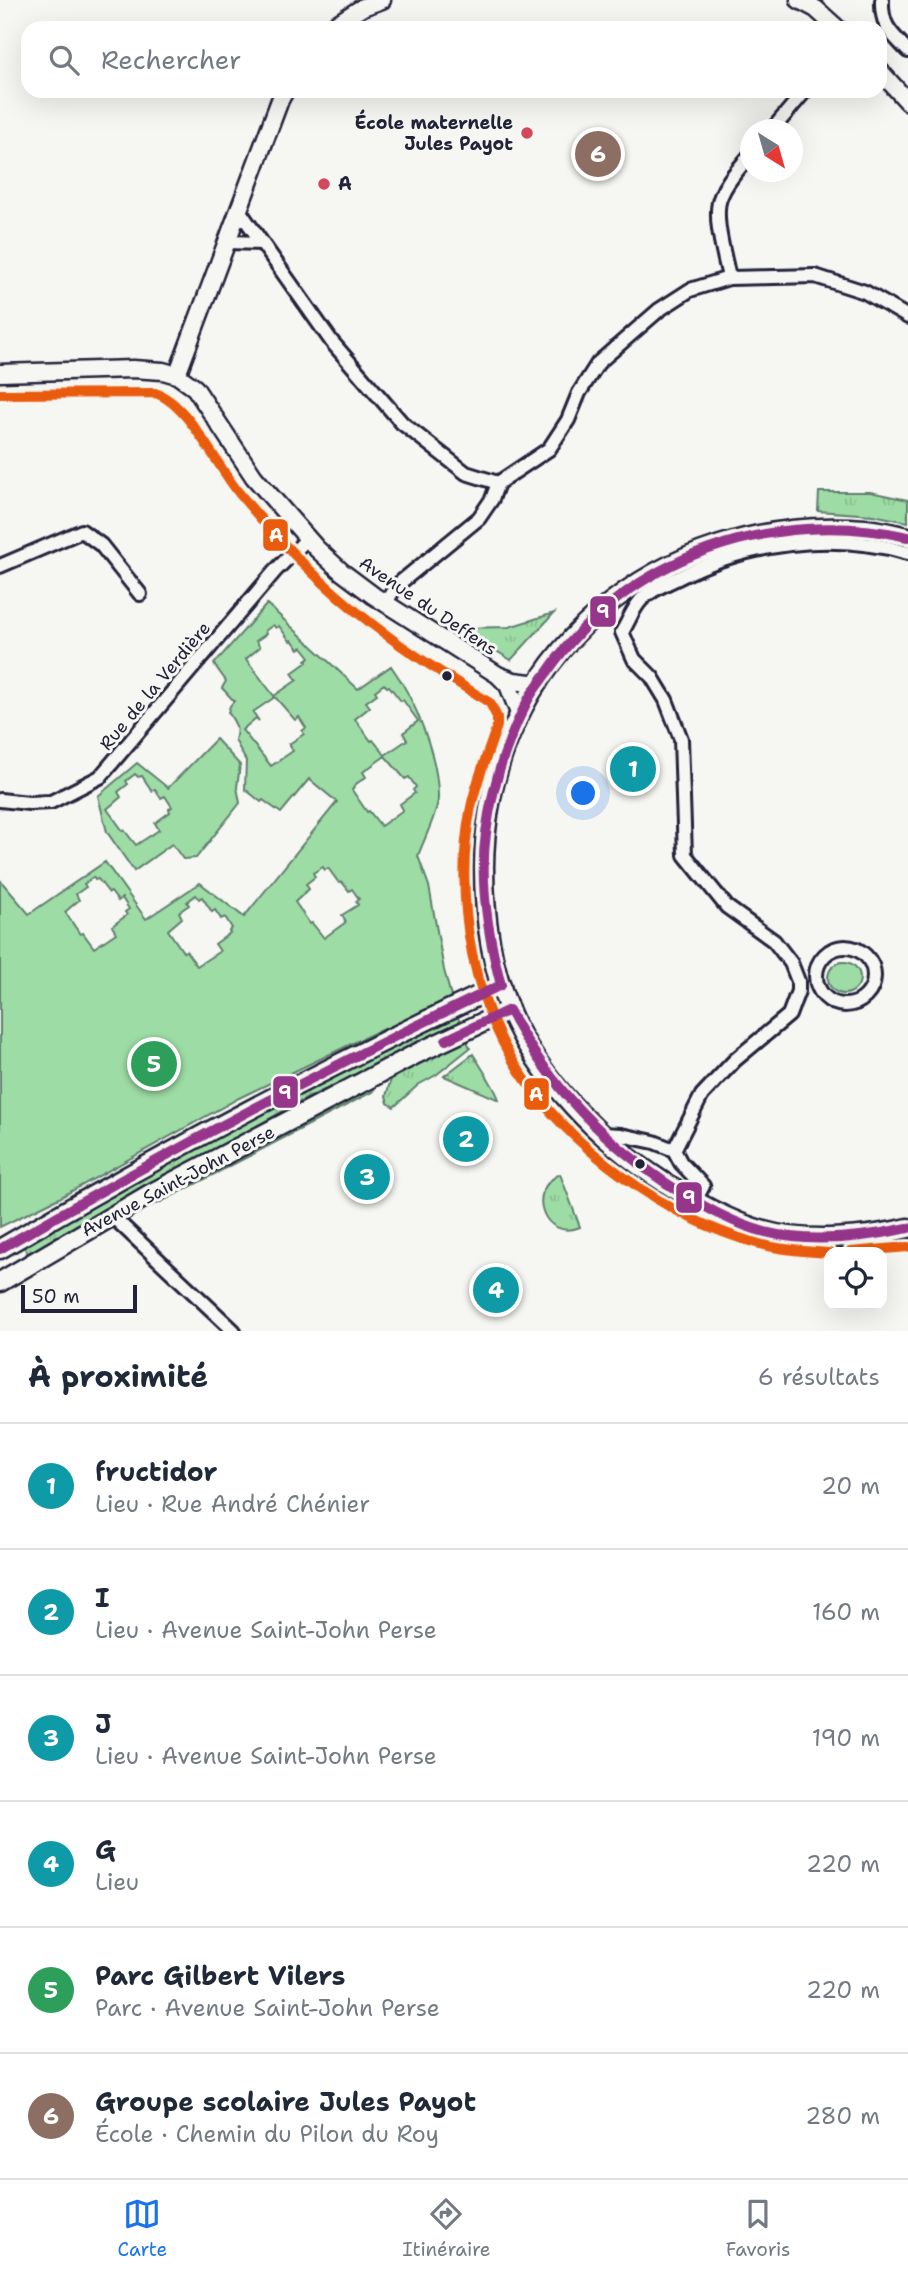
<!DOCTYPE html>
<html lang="fr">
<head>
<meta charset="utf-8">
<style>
  :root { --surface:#fff; --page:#f2f2f3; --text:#1f2937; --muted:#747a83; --line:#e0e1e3; --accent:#1a73e8 }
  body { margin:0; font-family:"Shantell Sans",sans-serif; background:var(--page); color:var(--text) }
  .controls { position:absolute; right:21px; bottom:21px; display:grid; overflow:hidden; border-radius:14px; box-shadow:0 7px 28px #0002 }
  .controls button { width:63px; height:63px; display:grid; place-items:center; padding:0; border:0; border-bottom:2px solid var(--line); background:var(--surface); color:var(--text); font:35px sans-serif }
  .compass { position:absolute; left:740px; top:119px; width:63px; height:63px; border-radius:50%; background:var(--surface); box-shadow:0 7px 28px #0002; rotate:143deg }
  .scale { position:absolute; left:21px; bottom:18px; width:116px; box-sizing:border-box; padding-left:7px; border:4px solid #22223b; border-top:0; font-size:19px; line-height:24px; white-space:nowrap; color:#22223b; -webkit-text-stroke:5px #f6f6f2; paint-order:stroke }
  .you { position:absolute; left:584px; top:794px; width:24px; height:24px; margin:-18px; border:5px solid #fff; border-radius:50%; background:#1a73e8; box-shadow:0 0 0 10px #1a73e833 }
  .badge { display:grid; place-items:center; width:46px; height:46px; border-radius:50%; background:var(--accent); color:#fff; font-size:23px; font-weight:700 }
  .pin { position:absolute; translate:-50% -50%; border:4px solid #fff; box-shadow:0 2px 7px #0006 }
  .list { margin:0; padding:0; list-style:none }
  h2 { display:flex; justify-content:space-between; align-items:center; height:91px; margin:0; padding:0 28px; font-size:30px }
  h2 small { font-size:23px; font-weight:400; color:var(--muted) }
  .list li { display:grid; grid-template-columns:46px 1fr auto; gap:21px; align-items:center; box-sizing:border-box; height:126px; padding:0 28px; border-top:2px solid var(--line) }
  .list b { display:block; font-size:26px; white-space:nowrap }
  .list p { margin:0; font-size:23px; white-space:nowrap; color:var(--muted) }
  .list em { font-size:23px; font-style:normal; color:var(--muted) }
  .icon { flex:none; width:38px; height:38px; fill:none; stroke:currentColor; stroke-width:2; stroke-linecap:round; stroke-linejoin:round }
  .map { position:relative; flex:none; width:908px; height:1331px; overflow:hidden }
  .search { position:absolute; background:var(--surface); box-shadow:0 7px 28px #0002; left:21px; right:21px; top:21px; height:77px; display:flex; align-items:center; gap:18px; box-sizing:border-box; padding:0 24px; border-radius:21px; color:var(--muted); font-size:26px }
  .sheet { height:847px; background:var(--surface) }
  nav { display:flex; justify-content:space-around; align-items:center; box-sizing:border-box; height:98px; border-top:2px solid var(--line); background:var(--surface); font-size:19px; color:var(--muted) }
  nav a { display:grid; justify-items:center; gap:4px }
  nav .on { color:var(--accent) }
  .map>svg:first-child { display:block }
  .grass { fill:url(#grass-tufts); stroke:#607f70; stroke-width:2 }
  .green { fill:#9ddca4; stroke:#607f70; stroke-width:2; fill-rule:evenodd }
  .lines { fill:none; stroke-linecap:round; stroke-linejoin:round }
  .minor-casing { stroke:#22223b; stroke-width:18 }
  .tertiary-casing { stroke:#22223b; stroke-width:21 }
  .secondary-casing { stroke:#22223b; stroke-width:23 }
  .minor { stroke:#f6f6f2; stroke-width:12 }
  .tertiary { stroke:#f6f6f2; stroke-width:16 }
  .secondary { stroke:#f6f6f2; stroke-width:18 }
  .bus-1-casing { stroke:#f6f6f2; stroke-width:16 }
  .bus-2-casing { stroke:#f6f6f2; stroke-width:16 }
  .bus-1 { stroke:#ea5b0b; stroke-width:10 }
  .bus-2 { stroke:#96368b; stroke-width:10 }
  .poi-dot { fill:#d1495b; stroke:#f6f6f2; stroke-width:2.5 }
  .bus-dot { fill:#22223b; stroke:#f6f6f2; stroke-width:2.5 }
  .labels { text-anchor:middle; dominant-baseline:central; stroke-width:6; stroke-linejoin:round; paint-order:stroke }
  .poi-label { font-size:18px; font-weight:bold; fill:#22223b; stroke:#f6f6f2; text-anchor:end }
  .street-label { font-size:18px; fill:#22223b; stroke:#f6f6f2 }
  .line-badge { stroke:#f6f6f2; stroke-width:2.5 }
  .badge-label { font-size:19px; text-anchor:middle; font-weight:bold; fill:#fff }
</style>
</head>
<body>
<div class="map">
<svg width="908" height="1331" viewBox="0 0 908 1331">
  <defs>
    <pattern id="grass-tufts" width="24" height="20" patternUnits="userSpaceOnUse" patternTransform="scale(1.75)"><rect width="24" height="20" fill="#9ddca4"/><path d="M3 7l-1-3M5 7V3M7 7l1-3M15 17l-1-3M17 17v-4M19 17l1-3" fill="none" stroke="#87bc8e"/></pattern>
  </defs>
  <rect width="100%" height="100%" fill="#f6f6f2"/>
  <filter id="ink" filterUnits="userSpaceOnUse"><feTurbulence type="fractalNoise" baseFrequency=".0143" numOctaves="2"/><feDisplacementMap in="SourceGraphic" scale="14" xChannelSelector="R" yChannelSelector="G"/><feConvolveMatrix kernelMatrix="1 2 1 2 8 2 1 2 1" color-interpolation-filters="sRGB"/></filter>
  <g filter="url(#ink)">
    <g class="grass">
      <path d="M819,492H870L908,500V522L873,515L818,511Z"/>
      <path d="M554,613L511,660L459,628L509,627Z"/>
      <path d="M456,1012L461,1026L309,1097L124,1199L30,1256L21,1243L175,1155Z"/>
      <path d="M466,1038L470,1048L436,1075L418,1085L394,1107L388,1103L386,1096L391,1079L426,1057Z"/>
      <path d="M473,1054C479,1064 498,1092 499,1100L444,1076Z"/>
      <path d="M376,1087L372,1092L157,1204L154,1199Z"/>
      <path d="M560,1174L580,1227C545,1242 524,1191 560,1174Z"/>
    </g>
    <g class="green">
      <path d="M267,604L358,689L391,666C415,699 439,758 438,799C437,815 423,841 418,856L429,886L444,970L452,1000L415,1019L378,1031L239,1098L59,1198L0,1227V880L29,914L105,862L146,919L200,883L244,917L337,802L309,779L281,813L263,800L261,802L245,789L246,761L235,740C239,727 235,723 228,712L230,706L234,701L222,688L226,681L214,664ZM273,625L276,628L279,626L290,641L292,640L299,649L302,647L310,657L306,660L307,662L292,673L297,680L274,696L246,659L260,647L256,641L266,634L265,631ZM384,684L387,687L389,686L401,701L403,700L418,721L403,733L407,740L385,755L373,740L371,741L355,719L370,707L366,702L377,694L375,691ZM275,697L295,720L299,717L306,728L302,731L304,734L289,744L293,751L271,766L242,730L256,718L259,721L253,712ZM385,756L405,779L409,777L416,787L413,790L415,793L400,804L403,810L381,826L369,811L367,812L352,790L356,784L366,777L363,772ZM323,867L325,870L328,868L339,883L342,882L349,891L352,889L359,899L356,901L358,905L342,915L346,922L324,938L312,923L310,924L295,902L309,889L306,884L315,877L313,873ZM93,877L95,880L98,879L109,893L111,892L118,901L122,898L129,909L125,912L127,915L112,926L116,933L94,948L83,933L80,934L65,912L79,900L76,894L86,887L84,884ZM196,895L199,899L202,897L212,912L215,910L221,919L225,917L232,928L229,931L230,933L215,944L220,951L197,966L186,951L183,952L168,930L182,918L179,912L189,905L187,902Z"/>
      <path d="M216,739L240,765L237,787L240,803L196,858L183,859L172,844L134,871L107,832L98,796L137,763L168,788ZM135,774L138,777L142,776L152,791L155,789L161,798L165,796L172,807L169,809L170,812L155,823L159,830L136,845L124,830L123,831L107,809L121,797L118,792L128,784L126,781Z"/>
      <circle cx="844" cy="978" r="16"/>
    </g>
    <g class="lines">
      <defs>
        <g id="minor">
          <path d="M882,0C881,26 891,33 908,51"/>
          <path d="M772,130L805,91"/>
          <path d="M227,242L262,243L239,210"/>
          <path d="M262,243L332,342L402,423L466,473L498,483"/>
          <path d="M729,278C725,257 712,215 721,196C727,180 740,168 750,155"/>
          <path d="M0,566L82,531L101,545L140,594"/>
          <path d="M385,604L396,586L479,518L492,499L498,483L549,449L568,420L579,393L598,363L659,310L690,290L729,278L815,276L865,292L908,317"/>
          <path d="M0,800L29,803L51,802L100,777L275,571L307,539"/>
          <circle cx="845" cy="976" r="29"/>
          <path d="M602,1134L621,1135L654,1142L674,1150L681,1163L703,1186L695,1201"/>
          <path d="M674,1150L702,1095L735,1060L789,1015L798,991V981L791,963L774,941L727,907L685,855L681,739L666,700L652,677L634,659L622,632C629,621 632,610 641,600C651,590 665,584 678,578C746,543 833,531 908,553"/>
          <path d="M111,1215L234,1331"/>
        </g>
        <g id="tertiary">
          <path d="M799,0L816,9L837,28"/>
          <path d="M330,28L363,7L382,0"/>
          <path d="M880,71L908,102"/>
          <path d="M0,373L133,369L163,371L177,375L195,388L254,477L317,549L342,572L374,596L498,675L508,685L519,713"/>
          <path d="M177,375L280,100L285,91"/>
          <path d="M500,676L514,681L538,684"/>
        </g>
        <g id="secondary">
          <path d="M908,537C894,534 879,530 865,529C659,513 486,656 484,867C484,914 491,965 509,1009C537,1077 601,1142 662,1181C694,1201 728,1221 764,1231C805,1243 867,1238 908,1228"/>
          <path d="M0,1249C163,1153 330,1065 501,985"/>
          <path d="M0,1282L150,1194L416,1054L509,1010"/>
        </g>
      </defs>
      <use href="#minor" class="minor-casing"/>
      <use href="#tertiary" class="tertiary-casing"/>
      <use href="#secondary" class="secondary-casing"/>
      <use href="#minor" class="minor"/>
      <use href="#tertiary" class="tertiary"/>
      <use href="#secondary" class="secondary"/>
      <defs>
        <g id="bus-1">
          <path d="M0,394L155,393C188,403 216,465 239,493C284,548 335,598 392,639C423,662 457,682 490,703L497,717V726C488,753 477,779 471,807C464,841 463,878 466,912C471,968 489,1025 520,1072C570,1148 668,1219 756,1243C780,1250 804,1251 829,1253"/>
          <path d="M850,1252L908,1247"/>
        </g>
        <g id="bus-2">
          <path d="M446,1040L509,1010C550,1088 604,1143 678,1191C705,1207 734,1224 765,1232C811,1244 862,1238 908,1228"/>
          <path d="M0,1249C163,1154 330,1066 501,985C488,936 479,884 486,833C492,788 506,742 527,702C532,691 541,681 548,671C628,556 773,507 908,537"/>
        </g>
      </defs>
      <use href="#bus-1" class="bus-1-casing"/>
      <use href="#bus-2" class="bus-2-casing"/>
      <use href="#bus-1" class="bus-1"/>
      <use href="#bus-2" class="bus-2"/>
    </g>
  </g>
  <g class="poi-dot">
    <circle cx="527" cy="133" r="7"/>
    <circle cx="324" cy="184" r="7"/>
  </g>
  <g class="bus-dot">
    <circle cx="447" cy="676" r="6"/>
    <circle cx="640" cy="1164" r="6"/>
  </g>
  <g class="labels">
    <g class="poi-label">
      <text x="513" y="123">École maternelle<tspan x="513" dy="21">Jules Payot</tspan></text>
      <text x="338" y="184" text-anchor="start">A</text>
    </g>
    <g class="street-label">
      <text transform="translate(428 606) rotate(34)">Avenue du Deffens</text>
      <text transform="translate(155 686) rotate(-50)">Rue de la Verdière</text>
      <text transform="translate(178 1181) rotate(-28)">Avenue Saint-John Perse</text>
    </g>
  </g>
  <g class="line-badge">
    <rect x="262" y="518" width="27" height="34" rx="7" fill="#ea5b0b"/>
    <rect x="589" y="595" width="28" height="33" rx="7" fill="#96368b"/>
    <rect x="272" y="1075" width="27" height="34" rx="7" fill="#96368b"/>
    <rect x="523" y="1077" width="27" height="34" rx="7" fill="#ea5b0b"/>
    <rect x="675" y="1181" width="28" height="33" rx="7" fill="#96368b"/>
  </g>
  <g class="badge-label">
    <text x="276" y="542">A</text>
    <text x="603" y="618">9</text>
    <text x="285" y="1099">9</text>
    <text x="536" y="1101">A</text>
    <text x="689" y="1204">9</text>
  </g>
</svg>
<div class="controls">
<button><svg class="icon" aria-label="locate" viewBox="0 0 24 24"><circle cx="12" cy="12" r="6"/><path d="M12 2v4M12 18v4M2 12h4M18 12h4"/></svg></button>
</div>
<svg class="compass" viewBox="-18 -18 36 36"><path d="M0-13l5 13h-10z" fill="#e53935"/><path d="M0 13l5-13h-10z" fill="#747a83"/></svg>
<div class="scale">50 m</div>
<div class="you"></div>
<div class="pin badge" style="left:633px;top:769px;background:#0f9aa8">1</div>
<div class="pin badge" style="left:466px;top:1139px;background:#0f9aa8">2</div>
<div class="pin badge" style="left:367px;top:1177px;background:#0f9aa8">3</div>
<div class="pin badge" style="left:496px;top:1290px;background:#0f9aa8">4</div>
<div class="pin badge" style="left:154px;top:1064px;background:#2e9e5b">5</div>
<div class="pin badge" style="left:598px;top:154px;background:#8d6e63">6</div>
<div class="search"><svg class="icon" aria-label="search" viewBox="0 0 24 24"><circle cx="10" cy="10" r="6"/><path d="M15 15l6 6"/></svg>Rechercher</div>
</div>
<section class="sheet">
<h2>À proximité<small>6 résultats</small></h2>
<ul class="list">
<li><span class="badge" style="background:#0f9aa8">1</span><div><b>fructidor</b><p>Lieu · Rue André Chénier</p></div><em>20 m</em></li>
<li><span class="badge" style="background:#0f9aa8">2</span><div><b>I</b><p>Lieu · Avenue Saint-John Perse</p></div><em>160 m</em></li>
<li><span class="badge" style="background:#0f9aa8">3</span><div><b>J</b><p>Lieu · Avenue Saint-John Perse</p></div><em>190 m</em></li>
<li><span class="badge" style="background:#0f9aa8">4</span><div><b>G</b><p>Lieu</p></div><em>220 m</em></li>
<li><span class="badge" style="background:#2e9e5b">5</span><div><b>Parc Gilbert Vilers</b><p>Parc · Avenue Saint-John Perse</p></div><em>220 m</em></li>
<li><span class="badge" style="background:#8d6e63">6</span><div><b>Groupe scolaire Jules Payot</b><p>École · Chemin du Pilon du Roy</p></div><em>280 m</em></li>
</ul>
</section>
<nav>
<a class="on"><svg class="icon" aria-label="map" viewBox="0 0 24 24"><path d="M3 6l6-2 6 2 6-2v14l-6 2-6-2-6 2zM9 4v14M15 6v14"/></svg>Carte</a>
<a><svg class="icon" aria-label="directions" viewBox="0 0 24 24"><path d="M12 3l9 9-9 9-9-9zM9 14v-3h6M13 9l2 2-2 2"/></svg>Itinéraire</a>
<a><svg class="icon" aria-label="saved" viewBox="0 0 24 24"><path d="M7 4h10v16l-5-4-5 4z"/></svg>Favoris</a>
</nav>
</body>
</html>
